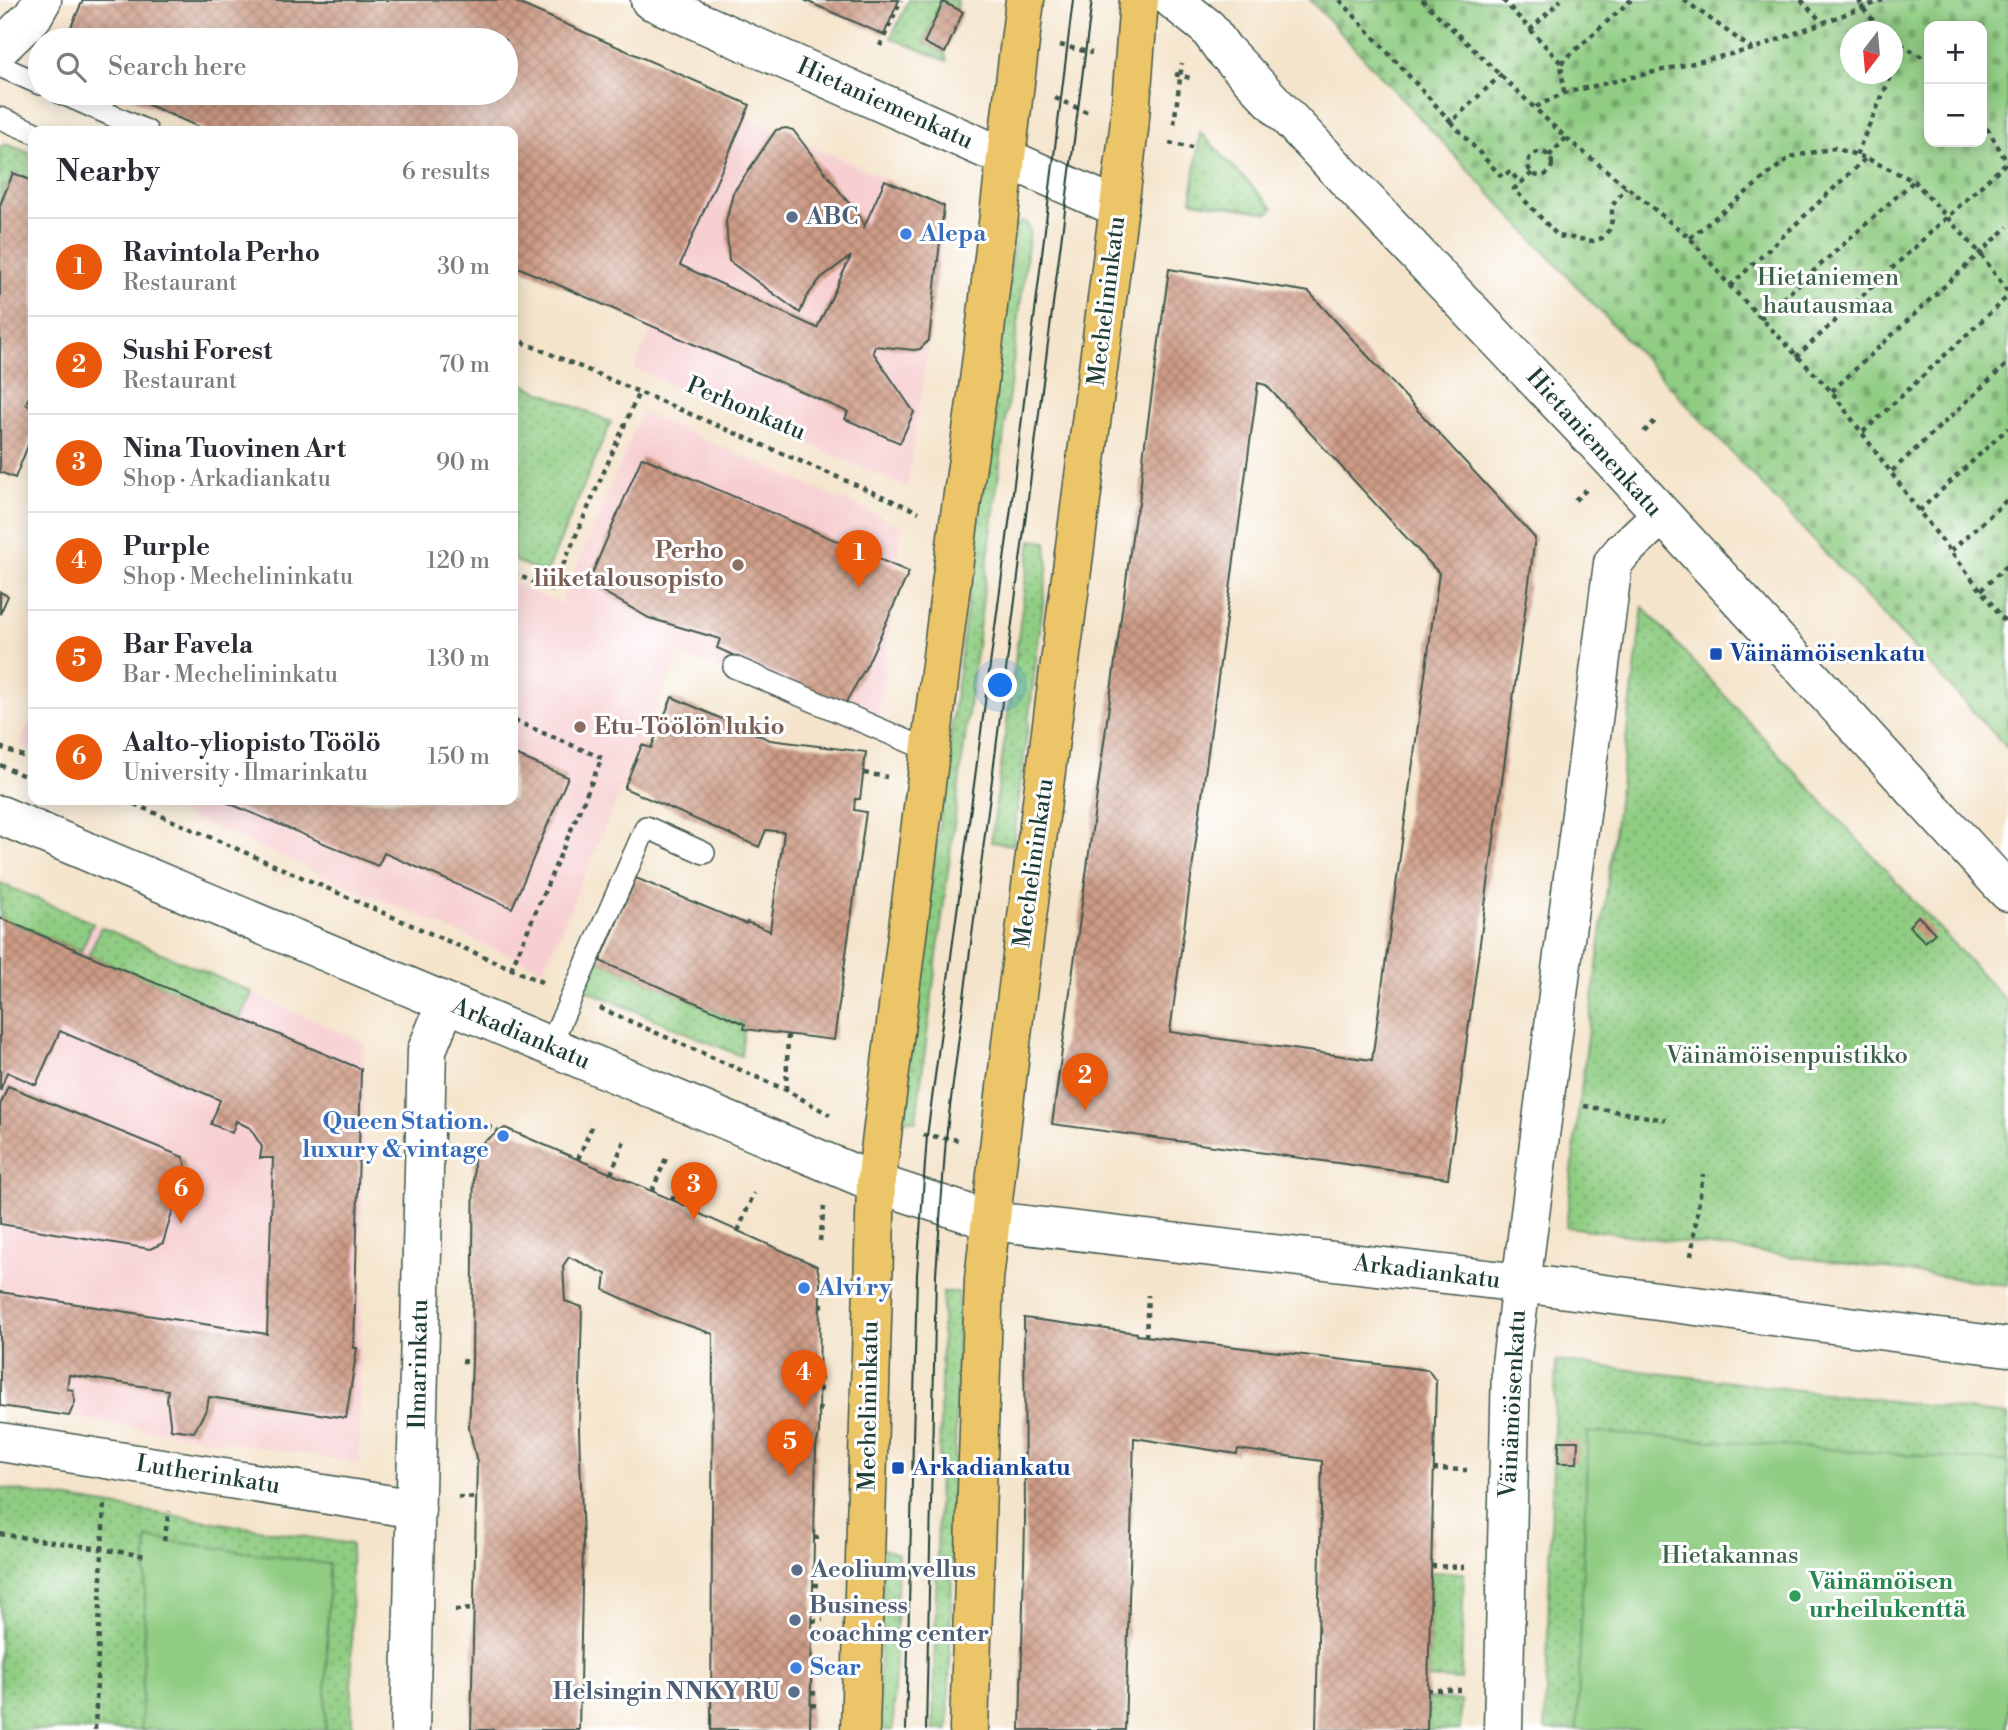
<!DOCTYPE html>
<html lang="en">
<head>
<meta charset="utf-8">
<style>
  :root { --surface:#fff; --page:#f7f7f7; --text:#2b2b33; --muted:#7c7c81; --line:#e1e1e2; --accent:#ea580c }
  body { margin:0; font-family:"Libre Bodoni",serif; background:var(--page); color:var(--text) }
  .controls { position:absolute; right:21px; top:21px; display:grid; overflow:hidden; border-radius:14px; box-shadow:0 4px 18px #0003 }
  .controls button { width:63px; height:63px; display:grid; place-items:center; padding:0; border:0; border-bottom:2px solid var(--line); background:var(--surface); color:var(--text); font:35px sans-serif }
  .compass { position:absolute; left:1840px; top:21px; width:63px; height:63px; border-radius:50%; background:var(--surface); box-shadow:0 4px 18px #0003; rotate:196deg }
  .you { position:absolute; left:1001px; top:686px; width:24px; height:24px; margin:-18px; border:5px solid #fff; border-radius:50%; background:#1a73e8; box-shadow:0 0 0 10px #1a73e833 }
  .badge { display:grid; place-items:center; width:46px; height:46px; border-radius:50%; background:var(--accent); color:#fff; font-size:23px; font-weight:700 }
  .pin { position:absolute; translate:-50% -58px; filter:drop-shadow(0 2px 4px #0008) }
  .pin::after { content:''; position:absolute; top:37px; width:24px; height:21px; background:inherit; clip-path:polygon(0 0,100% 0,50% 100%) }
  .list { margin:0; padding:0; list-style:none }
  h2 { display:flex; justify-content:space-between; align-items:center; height:91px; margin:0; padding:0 28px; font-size:30px }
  h2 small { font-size:23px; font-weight:400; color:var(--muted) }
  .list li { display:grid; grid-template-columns:46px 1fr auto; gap:21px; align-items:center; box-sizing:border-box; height:98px; padding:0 28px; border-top:2px solid var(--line) }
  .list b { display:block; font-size:26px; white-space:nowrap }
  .list p { margin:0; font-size:23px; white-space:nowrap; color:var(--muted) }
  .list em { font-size:23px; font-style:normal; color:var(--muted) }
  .icon { flex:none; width:38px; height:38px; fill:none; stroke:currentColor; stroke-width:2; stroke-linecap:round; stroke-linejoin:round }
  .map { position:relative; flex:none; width:2008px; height:1730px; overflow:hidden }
  .search { position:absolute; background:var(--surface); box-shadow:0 4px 18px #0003; left:28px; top:28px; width:490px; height:77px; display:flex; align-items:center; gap:18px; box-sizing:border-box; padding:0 24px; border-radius:38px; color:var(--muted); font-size:26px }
  .panel { position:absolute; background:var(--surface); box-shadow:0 4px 18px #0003; left:28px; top:126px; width:490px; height:679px; border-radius:14px }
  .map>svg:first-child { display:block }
  .built { fill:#f7cfd1 }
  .grass { fill:url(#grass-dots); stroke:#58855c; stroke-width:2 }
  .cemetery { fill:url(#cemetery-stones); stroke:#58855c; stroke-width:2; fill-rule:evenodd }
  .pitch { fill:#90cd83; stroke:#58855c; stroke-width:2 }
  .building { fill:url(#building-cross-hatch); fill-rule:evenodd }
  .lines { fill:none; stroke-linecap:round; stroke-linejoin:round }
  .service-casing { stroke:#3f564b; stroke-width:24 }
  .minor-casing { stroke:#3f564b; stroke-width:41 }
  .tertiary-casing { stroke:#3f564b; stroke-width:41 }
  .primary-casing { stroke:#3f564b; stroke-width:41 }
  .path { stroke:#3f564b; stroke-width:4.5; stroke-dasharray:5 5; stroke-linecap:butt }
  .service { stroke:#fff; stroke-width:21 }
  .minor { stroke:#fff; stroke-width:38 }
  .tertiary { stroke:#fff; stroke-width:38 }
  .primary { stroke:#edc569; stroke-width:38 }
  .tram { stroke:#1f3d34; stroke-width:2 }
  .service-dot { fill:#5c6f8a; stroke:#fff; stroke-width:2.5 }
  .shop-dot { fill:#3f7fe0; stroke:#fff; stroke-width:2.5 }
  .education-dot { fill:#8d6e63; stroke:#fff; stroke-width:2.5 }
  .transit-dot { fill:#1a4fb4; stroke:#fff; stroke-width:2.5 }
  .leisure-dot { fill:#2e9e5b; stroke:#fff; stroke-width:2.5 }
  .labels { text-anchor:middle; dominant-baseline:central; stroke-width:6; stroke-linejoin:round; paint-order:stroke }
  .street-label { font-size:24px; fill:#1f3d34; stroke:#fff }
  .service-label { font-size:24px; font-weight:bold; fill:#4e5e75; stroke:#fff; text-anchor:start }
  .shop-label { font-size:24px; font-weight:bold; fill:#366cbe; stroke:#fff; text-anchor:start }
  .park-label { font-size:24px; fill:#3b6148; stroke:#fff }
  .education-label { font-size:24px; font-weight:bold; fill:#785e54; stroke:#fff; text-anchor:end }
  .transit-label { font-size:24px; font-weight:bold; fill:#164399; stroke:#fff; text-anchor:start }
  .leisure-label { font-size:24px; font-weight:bold; fill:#27864d; stroke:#fff; text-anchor:start }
</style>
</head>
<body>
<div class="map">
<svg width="2008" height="1730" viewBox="0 0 2008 1730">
  <defs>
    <pattern id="grass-dots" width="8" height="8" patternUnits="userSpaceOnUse" patternTransform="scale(1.75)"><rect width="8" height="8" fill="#90cd83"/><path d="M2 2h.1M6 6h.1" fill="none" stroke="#75a86c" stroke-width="1.8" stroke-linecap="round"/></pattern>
    <pattern id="cemetery-stones" width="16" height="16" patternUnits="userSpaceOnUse" patternTransform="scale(1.75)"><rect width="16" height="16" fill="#90cd83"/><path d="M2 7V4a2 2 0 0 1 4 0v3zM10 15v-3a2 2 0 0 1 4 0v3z" fill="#75a86c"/></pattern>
    <pattern id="building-cross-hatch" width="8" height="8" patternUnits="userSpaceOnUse" patternTransform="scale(1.75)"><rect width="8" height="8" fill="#ce9b86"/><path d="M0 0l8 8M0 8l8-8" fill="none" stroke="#a7806e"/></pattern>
  </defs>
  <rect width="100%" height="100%" fill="#fff"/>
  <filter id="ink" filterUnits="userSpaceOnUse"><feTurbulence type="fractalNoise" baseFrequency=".0143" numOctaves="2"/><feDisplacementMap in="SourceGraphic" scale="14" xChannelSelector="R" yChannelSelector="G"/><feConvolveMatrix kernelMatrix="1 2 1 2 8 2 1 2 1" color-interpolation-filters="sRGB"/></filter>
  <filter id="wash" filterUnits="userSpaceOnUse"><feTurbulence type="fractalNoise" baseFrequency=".00686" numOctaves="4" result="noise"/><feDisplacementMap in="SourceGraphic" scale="28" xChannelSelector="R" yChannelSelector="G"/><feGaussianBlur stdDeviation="1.57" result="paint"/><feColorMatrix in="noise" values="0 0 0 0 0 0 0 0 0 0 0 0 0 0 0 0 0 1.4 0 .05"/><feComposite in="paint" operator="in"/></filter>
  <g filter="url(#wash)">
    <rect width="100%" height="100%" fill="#f4e4cb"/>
    <g class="built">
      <path d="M745,116L944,206L929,340L907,487L634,369Z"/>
      <path d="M642,412L902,526L876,738L679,654L544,970L149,800H513V583L561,604Z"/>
      <path d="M33,713V750L20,744Z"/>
      <path d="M0,883L364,1042L359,1463L0,1406Z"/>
    </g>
    <g class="grass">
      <path d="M909,0H958L957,9L942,2L924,43L945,53L947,61L891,38Z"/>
      <path d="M1200,132L1273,208L1269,213L1191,201Z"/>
      <path d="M3,145H10L33,155V181L13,173L0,205V147Z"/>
      <path d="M1022,222L1027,223L1030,230L916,1121L901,1119L1016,225Z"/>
      <path d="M513,380L611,422L546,574L513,560Z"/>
      <path d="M1031,540L1046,542L1048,564L1013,845L991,842Z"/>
      <path d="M1643,607L2008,1003V1285L1566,1227L1578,1114Z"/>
      <path d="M0,883L93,923L81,951L0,918Z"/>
      <path d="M101,927L252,992L240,1019L89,955Z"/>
      <path d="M597,959L745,1024L741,1056L584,989Z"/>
      <path d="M943,1292H959L948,1730H933Z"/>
      <path d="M1556,1361L2008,1415V1730H1545Z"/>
      <path d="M0,1488L351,1544L352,1730H0Z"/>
      <path d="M883,1549L898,1554L893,1730H878Z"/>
      <path d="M1431,1572L1464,1573L1461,1680L1428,1678Z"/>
      <path d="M1428,1699L1461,1701L1460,1730H1427Z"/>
    </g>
    <path class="cemetery" d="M1310,0H2008V749ZM1929,26H1982V142H1929ZM1850,32H1892V74H1850Z"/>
    <g class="pitch">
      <path d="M1588,1432L2008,1462V1730H1577Z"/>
      <path d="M147,1538L329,1564L325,1730H141Z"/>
    </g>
    <g id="blocks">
      <g class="building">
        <path d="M83,0H511L750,105L680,265L817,328L851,256L821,278L806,298L800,313L729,261L726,221L733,193L776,130L786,128L793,130L863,222L864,227L885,180L944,206L929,340L920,349L914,350L875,346L873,352L914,412L900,443L845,419L848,412L513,265V131H208L121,93H506V40H65Z"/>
        <path d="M804,0H899L884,35Z"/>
        <path d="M943,2L963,12L945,53L924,43Z"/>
        <path d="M13,173L33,181V387L26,404L33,407V433L15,478L0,472V205Z"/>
        <path d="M1169,269L1309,292L1535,538L1448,1178L1052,1124L1135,515L1139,504L1144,450ZM1258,383L1266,385L1439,573L1372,1060L1170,1032Z"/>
        <path d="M642,457L909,572L867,665L845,704L717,648L720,639L649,618L588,583Z"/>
        <path d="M0,592L8,596L0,614Z"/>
        <path d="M672,697L770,740L866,752L860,799H855L854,810L866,812L834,1040L744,1029L745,1024L600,961L636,878L746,924L747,922L770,931L784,832L766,830L759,847L624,788L642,745L651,748Z"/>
        <path d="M513,754L568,777L512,908L384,853L378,866L221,800H513Z"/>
        <path d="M1918,916L1935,933L1925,942L1909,926Z"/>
        <path d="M0,918L361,1069L354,1348H357L346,1418L209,1397L207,1408L194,1432L171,1429L167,1400L168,1390L69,1375L67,1389L73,1390L75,1402L69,1416L0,1406V1292L267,1334L273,1158H260L262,1147L250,1128L236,1121L232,1133L211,1124L220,1100L60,1031L36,1085L7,1072L0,1091Z"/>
        <path d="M8,1086L183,1157L186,1166L163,1243L150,1249L0,1224V1105Z"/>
        <path d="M505,1128L696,1210L702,1215L817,1266L820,1280L819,1434L816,1446L810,1730H711L713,1334L661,1316L604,1290L606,1274L569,1257L563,1266L565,1301L582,1307L579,1430L583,1541L579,1730H471L477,1462L469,1428L472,1362L474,1148Z"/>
        <path d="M1024,1318L1137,1333V1335L1428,1370L1436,1381L1427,1730H1316L1322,1461L1238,1449L1237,1454L1134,1438L1125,1730H1020L1025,1522Z"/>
        <path d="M1559,1441H1578L1577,1463H1558Z"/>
      </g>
    </g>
  </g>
  <g filter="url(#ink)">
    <use href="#blocks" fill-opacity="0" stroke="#3f564b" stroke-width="2"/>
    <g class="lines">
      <defs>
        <g id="service">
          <path d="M0,66L40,84"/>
          <path d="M61,93L147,131"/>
          <path d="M0,118L33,132"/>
          <path d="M734,667L931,751"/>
          <path d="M550,1046L646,827L704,853"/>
        </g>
        <g id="minor">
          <path d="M1173,0L1208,28L1223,49L1614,462L2008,892"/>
          <path d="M0,48L33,16L42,0"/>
          <path d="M991,1221L1521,1283L2008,1347"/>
          <path d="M0,1442L416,1509"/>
          <path d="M410,1730L427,1050L446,1003"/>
          <path d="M1503,1730L1511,1363L1613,563L1623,551L1660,516"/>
        </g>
        <g id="tertiary">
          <path d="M650,0L1119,208"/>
          <path d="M0,815L876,1183L991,1221"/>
        </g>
        <g id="primary">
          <path d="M860,1730L876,1183L958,529L978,389L1025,0"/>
          <path d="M969,1730L984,1279L1014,1018L1129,129L1139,0"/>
        </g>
      </defs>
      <use href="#service" class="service-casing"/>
      <use href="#minor" class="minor-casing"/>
      <use href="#tertiary" class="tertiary-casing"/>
      <use href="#primary" class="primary-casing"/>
      <g class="path">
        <path d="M1340,0L1451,122L1502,74"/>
        <path d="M1422,0L1566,138L1690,238L1730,286L1832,392L1919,511L2008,625"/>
        <path d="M1503,0L1561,63L1564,93"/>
        <path d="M1684,0L1752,49"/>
        <path d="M1801,0L1822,22"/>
        <path d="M1859,0L1862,7L1883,32"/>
        <path d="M1530,30L1561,0"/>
        <path d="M1892,39L1929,61"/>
        <path d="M1060,45L1092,53"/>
        <path d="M880,46L901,0"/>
        <path d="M1561,63L1631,0"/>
        <path d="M1892,72L1904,46"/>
        <path d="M1175,74L1194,79"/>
        <path d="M1055,98L1089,113"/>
        <path d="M1536,107L1564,93L1753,49L1883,0"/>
        <path d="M1982,119L2008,164"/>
        <path d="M1451,122L1502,177L1510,171L1520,183"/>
        <path d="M1174,124L1182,63"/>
        <path d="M1169,143L1192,148"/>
        <circle cx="1540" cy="164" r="12"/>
        <path d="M1856,155L1892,74"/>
        <path d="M1549,156L1566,138"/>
        <path d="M1532,173L1514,189L1558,236L1593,241L1602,238L1609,230L1612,220V206L1626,187"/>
        <path d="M1690,238L1790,157L1835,148L1866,158L1914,181L1980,253L2008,292"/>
        <path d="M1730,286L1866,158"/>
        <path d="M1760,319L1914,181"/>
        <path d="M513,338L919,512"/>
        <path d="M1796,357L2008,161"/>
        <path d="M1832,391L2008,227"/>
        <path d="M1644,432L1656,420"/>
        <path d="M1863,432L2008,296"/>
        <path d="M1892,471L2008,363"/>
        <path d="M1575,500L1586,490"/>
        <path d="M1919,511L2008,428"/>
        <path d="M1951,551L2008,499"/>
        <path d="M513,573L552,590L639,392"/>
        <path d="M1981,590L2008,565"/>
        <path d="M0,747L33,760"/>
        <path d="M0,765L29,778"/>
        <path d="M864,773L887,777"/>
        <path d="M125,800L544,983"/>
        <path d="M511,969L602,758L513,720"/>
        <path d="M600,1008L786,1090L830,1115"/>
        <path d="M786,1090L788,1034"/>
        <path d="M1584,1106L1666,1120"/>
        <path d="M478,1122L498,1131"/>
        <path d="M923,1135L960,1140"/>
        <path d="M578,1159L593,1124"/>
        <path d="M611,1174L625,1138"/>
        <path d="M652,1191L667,1156"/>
        <path d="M672,1201L687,1164"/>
        <path d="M684,1206L698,1169"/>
        <path d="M696,1210L709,1174"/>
        <path d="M738,1231L754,1193"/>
        <path d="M820,1241L824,1207"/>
        <path d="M1691,1256L1703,1174"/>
        <path d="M820,1289H830"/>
        <path d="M819,1305L829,1306"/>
        <path d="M1146,1337L1148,1295"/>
        <path d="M462,1361L472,1362"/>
        <path d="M818,1379L828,1378"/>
        <path d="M818,1389L828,1390"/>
        <path d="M817,1409L827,1410"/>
        <path d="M1433,1469L1467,1470"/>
        <path d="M458,1497L476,1498"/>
        <path d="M0,1534L147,1556"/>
        <path d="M814,1538L824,1537"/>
        <path d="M164,1541L169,1511"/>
        <path d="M1431,1566L1465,1567"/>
        <path d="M813,1585H823"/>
        <path d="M813,1601L823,1602"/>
        <path d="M455,1610L474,1609"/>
        <path d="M812,1621L823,1620"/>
        <path d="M811,1669H822"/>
        <path d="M1427,1690H1461"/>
        <path d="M811,1693L821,1694"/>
        <path d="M811,1705L821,1706"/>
        <path d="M95,1730L104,1501"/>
      </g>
      <use href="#service" class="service"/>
      <use href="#minor" class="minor"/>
      <use href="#tertiary" class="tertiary"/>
      <use href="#primary" class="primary"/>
      <g class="tram">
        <path d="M906,1730L917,1274L927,1136L1011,508L1073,0"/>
        <path d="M926,1730L936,1274L946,1138L1092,0"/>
      </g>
    </g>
  </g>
  <g class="service-dot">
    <circle cx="792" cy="217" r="7"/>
    <circle cx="797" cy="1570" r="7"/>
    <circle cx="795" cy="1620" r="7"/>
    <circle cx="794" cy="1692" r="7"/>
  </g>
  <g class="shop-dot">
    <circle cx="906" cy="234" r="7"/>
    <circle cx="503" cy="1136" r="7"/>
    <circle cx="804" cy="1288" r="7"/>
    <circle cx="796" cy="1668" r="7"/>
  </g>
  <g class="education-dot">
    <circle cx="738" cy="565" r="7"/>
    <circle cx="580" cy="727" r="7"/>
  </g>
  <g class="transit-dot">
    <rect x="1709" y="647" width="14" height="14" rx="3.5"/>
    <rect x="891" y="1461" width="14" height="14" rx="3.5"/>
  </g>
  <circle class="leisure-dot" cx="1795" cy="1596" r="7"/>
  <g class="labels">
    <g class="street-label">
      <text transform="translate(885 104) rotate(24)">Hietaniemenkatu</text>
      <text transform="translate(1107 301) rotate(-83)">Mechelininkatu</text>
      <text transform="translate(746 409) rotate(23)">Perhonkatu</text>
      <text transform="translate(1594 443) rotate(48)">Hietaniemenkatu</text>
      <text transform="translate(1034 863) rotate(-82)">Mechelininkatu</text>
      <text transform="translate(521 1034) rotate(23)">Arkadiankatu</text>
      <text transform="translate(1427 1272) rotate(7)">Arkadiankatu</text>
      <text transform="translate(419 1364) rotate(-89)">Ilmarinkatu</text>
      <text transform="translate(1513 1404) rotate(-87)">Väinämöisenkatu</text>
      <text transform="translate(869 1406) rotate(-89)">Mechelininkatu</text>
      <text transform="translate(208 1475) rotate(9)">Lutherinkatu</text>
    </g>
    <g class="service-label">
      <text x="806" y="217">ABC</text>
      <text x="811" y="1570">Aeolium vellus</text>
      <text x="809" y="1606">Business<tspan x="809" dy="28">coaching center</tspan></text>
      <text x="780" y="1692" text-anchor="end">Helsingin NNKY RU</text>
    </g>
    <g class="shop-label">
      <text x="920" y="234">Alepa</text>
      <text x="489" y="1122" text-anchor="end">Queen Station.<tspan x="489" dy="28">luxury &amp; vintage</tspan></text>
      <text x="818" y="1288">Alvi ry</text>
      <text x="810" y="1668">Scar</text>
    </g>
    <g class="park-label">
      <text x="1828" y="278">Hietaniemen<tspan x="1828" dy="28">hautausmaa</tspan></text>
      <text x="1787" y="1056">Väinämöisenpuistikko</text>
      <text x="1730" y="1556">Hietakannas</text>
    </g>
    <g class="education-label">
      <text x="724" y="551">Perho<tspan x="724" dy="28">liiketalousopisto</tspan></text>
      <text x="594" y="727" text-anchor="start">Etu-Töölön lukio</text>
    </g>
    <g class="transit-label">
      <text x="1730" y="654">Väinämöisenkatu</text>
      <text x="912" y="1468">Arkadiankatu</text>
    </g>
    <g class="leisure-label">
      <text x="1809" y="1582">Väinämöisen<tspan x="1809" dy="28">urheilukenttä</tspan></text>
    </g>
  </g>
</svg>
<div class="controls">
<button>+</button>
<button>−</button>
</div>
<svg class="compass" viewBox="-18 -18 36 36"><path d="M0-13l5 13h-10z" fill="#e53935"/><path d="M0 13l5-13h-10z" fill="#7c7c81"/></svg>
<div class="you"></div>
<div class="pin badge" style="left:859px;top:588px">1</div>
<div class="pin badge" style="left:1085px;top:1111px">2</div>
<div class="pin badge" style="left:694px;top:1220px">3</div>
<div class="pin badge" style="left:804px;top:1408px">4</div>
<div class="pin badge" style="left:790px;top:1477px">5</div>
<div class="pin badge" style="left:181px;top:1224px">6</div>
<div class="search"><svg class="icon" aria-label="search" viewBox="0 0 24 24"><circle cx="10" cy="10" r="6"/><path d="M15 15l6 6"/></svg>Search here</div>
<section class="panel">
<h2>Nearby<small>6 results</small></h2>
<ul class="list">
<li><span class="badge">1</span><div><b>Ravintola Perho</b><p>Restaurant</p></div><em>30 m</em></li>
<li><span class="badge">2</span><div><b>Sushi Forest</b><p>Restaurant</p></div><em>70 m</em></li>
<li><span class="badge">3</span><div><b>Nina Tuovinen Art</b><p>Shop · Arkadiankatu</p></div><em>90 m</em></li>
<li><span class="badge">4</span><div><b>Purple</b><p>Shop · Mechelininkatu</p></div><em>120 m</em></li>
<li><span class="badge">5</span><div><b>Bar Favela</b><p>Bar · Mechelininkatu</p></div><em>130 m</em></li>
<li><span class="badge">6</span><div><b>Aalto-yliopisto Töölö</b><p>University · Ilmarinkatu</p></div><em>150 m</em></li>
</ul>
</section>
</div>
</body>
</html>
